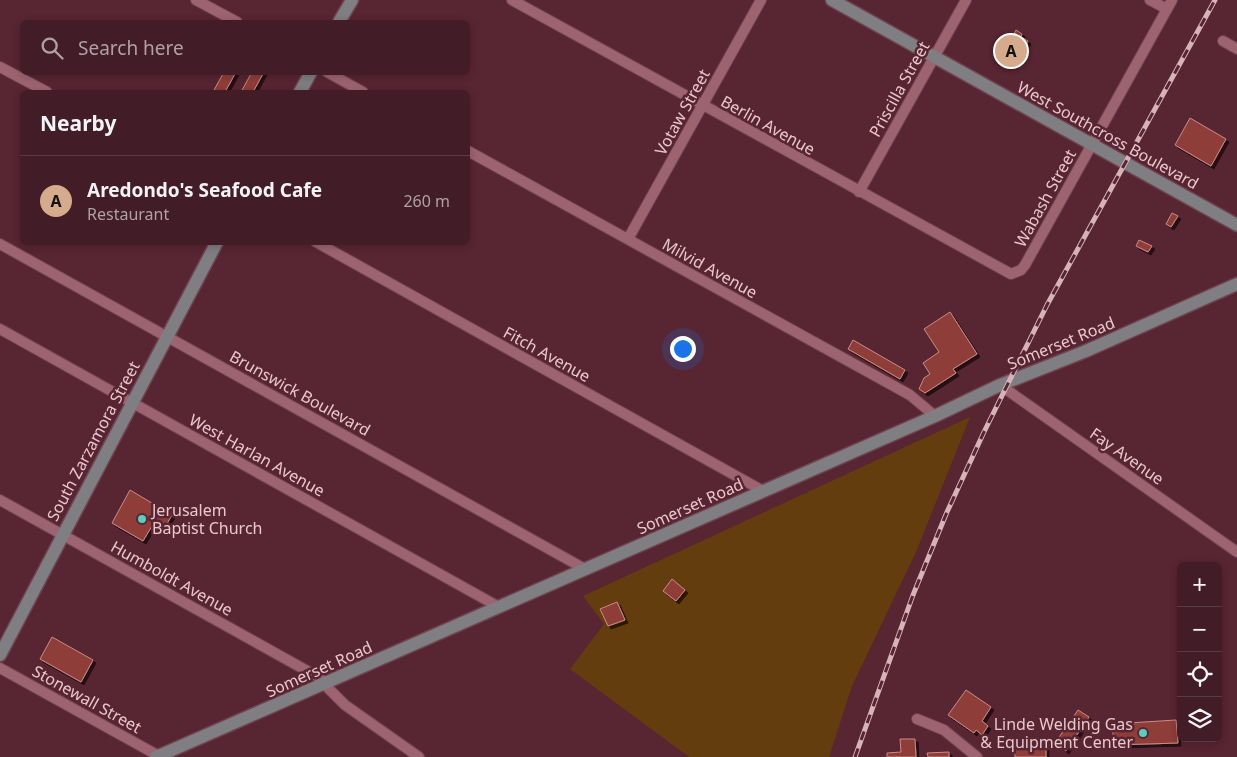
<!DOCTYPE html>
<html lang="en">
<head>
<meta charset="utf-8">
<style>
  :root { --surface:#421c26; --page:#49252e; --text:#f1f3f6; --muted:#aea1a7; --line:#5a3a43; --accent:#d6ab8b }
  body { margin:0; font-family:"Noto Sans",sans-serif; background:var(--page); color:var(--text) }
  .controls { position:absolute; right:15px; bottom:15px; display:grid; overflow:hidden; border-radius:8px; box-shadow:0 2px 8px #0003 }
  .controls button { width:45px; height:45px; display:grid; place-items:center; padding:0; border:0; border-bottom:1px solid var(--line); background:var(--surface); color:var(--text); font:25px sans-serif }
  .you { position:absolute; left:682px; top:348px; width:18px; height:18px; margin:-12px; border:4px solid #fff; border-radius:50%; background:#1a73e8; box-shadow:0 0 0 8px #1a73e833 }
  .badge { display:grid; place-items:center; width:32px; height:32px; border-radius:50%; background:var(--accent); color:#111; font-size:16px; font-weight:700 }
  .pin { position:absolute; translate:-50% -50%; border:2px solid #fff; box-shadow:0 1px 5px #0006 }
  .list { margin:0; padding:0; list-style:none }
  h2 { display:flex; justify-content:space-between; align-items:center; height:65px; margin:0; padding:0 20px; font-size:21px }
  h2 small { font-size:16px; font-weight:400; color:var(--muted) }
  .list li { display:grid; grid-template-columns:32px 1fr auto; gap:15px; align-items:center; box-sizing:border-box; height:90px; padding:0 20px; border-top:1px solid var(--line) }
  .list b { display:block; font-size:19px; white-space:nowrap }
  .list p { margin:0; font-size:16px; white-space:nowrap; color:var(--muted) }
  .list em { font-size:16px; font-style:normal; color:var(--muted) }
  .icon { flex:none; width:28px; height:28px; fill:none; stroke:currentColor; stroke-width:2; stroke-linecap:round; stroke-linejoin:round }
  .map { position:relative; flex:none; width:1237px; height:757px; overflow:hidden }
  .search { position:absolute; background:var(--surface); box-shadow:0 2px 8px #0003; left:20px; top:20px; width:450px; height:55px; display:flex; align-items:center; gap:12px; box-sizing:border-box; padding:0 18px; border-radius:8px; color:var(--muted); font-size:19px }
  .panel { position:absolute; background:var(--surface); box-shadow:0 2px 8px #0003; left:20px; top:90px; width:450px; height:155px; border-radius:8px }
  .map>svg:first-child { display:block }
  .green { fill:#643d0e }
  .building { fill:#8f3d39; stroke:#ca8c86; filter:url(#shadow) }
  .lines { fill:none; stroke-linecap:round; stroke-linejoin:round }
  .minor-casing { stroke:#6f4350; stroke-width:12 }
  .secondary-casing { stroke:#6f4350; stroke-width:15 }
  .minor { stroke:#9d6370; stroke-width:10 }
  .secondary { stroke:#7e7e83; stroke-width:12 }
  .rail-casing { stroke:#d6b2b9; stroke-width:5 }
  .rail { stroke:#582532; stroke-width:3; stroke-dasharray:9; stroke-linecap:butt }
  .poi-dot { fill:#57cec1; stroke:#582532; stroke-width:2 }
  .labels { text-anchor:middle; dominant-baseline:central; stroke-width:5; stroke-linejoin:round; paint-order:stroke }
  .street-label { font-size:16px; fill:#e9c7cd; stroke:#582532 }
  .poi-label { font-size:16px; fill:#e9c7cd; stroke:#582532; text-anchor:start }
</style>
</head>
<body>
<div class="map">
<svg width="1237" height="757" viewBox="0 0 1237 757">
  <defs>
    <filter id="shadow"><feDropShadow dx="3" dy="3" stdDeviation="0" flood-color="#0009"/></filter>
  </defs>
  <rect width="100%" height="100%" fill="#582532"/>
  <path class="green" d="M970,417L916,552L852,686L829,757H689L570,669L604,624L583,596Z"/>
  <g class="building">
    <path d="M1016,30L1022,34L1021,37L1028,41L1016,63L996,52L1005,37L1011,40Z"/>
    <path d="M224,72H236L225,92H219L214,90Z"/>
    <path d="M252,72H264L253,92H241Z"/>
    <path d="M1190,118L1226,139L1211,166L1175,145Z"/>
    <path d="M1172,213L1178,216L1171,227L1166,224Z"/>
    <path d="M1139,240L1152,246L1148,252L1136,246Z"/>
    <path d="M950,312L977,354L953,369L956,373L925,393L919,389L924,378L930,374L923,363L939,352L924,329Z"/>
    <path d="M853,340L905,370L900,379L848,349Z"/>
    <path d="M130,490L172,515L164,529L156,525L154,528L152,526L143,541L112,523Z"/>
    <path d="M672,579L685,590L676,601L663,591Z"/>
    <path d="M617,602L625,620L608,626L600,609Z"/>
    <path d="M52,637L93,660L81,682L40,659Z"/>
    <path d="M966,690L991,707L982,721L988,726L982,735L976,730L974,733L948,715Z"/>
    <path d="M1078,710L1089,717L1066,751L1055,743Z"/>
    <path d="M1176,720L1178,743L1114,745L1112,724Z"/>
    <path d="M900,739H915L916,757H887V753L901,752Z"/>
    <path d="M1046,744V757H1015L1014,745Z"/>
    <path d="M949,752V757H928L927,753Z"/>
  </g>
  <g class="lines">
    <defs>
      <g id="minor">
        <path d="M196,0L237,22"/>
        <path d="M512,0L1011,274L1021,270L1025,265L1172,0"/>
        <path d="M1150,0L1167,9"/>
        <path d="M1223,41L1237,49"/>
        <path d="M0,67L47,92"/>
        <path d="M327,72L363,92"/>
        <path d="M468,151L910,395L935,416"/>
        <path d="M859,192L966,0"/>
        <path d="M628,239L761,0"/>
        <path d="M316,242L763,491"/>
        <path d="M0,244L585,569"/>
        <path d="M0,329L499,607"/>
        <path d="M1000,385L1237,552"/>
        <path d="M0,500L329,683"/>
        <path d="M0,668L159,756"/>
        <path d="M325,685L345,705L419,757"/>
        <path d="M917,719L944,730L977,757"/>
      </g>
      <g id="secondary">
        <path d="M832,0L1237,225"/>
        <path d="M339,22L352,0"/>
        <path d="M300,92L311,72"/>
        <path d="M0,655L217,242"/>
        <path d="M156,757L935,416L1000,385L1086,351L1237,284"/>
      </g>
    </defs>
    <use href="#minor" class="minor-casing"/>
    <use href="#secondary" class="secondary-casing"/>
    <use href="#minor" class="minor"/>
    <use href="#secondary" class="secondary"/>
    <defs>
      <path id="rail" d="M855,757L913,595L947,512L984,432L1047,305L1215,0"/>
    </defs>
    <use href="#rail" class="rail-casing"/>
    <use href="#rail" class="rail"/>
  </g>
  <g class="poi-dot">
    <circle cx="142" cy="519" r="5"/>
    <circle cx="1143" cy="733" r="5"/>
  </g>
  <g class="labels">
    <g class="street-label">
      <text transform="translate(899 89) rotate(-61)">Priscilla Street</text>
      <text transform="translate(682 112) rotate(-61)">Votaw Street</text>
      <text transform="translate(768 125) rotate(29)">Berlin Avenue</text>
      <text transform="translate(1108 135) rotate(29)">West Southcross Boulevard</text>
      <text transform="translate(1045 198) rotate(-61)">Wabash Street</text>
      <text transform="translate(710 268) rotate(29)">Milvid Avenue</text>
      <text transform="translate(1061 343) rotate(-22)">Somerset Road</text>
      <text transform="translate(547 354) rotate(29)">Fitch Avenue</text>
      <text transform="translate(300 393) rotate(29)">Brunswick Boulevard</text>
      <text transform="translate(93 441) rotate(-62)">South Zarzamora Street</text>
      <text transform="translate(257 455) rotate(29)">West Harlan Avenue</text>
      <text transform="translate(1127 456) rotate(35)">Fay Avenue</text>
      <text transform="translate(690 506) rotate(-24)">Somerset Road</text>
      <text transform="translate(172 578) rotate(29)">Humboldt Avenue</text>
      <text transform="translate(319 669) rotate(-24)">Somerset Road</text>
      <text transform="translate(87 699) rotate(29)">Stonewall Street</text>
    </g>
    <g class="poi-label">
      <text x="152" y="510">Jerusalem<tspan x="152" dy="18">Baptist Church</tspan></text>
      <text x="1133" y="724" text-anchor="end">Linde Welding Gas<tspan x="1133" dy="18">&amp; Equipment Center</tspan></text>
    </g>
  </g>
</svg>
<div class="controls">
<button>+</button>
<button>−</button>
<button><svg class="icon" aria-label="locate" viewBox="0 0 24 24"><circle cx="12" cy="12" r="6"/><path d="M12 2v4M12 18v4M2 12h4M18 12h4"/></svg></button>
<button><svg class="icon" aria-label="layers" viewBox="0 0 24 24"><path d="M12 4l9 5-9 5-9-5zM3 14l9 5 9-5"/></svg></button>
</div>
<div class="you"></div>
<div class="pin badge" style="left:1011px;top:51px">A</div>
<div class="search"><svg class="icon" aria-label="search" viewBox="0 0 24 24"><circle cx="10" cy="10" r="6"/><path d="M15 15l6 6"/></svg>Search here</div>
<section class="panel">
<h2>Nearby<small></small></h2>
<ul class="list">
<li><span class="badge">A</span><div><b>Aredondo's Seafood Cafe</b><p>Restaurant</p></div><em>260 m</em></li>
</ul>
</section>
</div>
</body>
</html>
